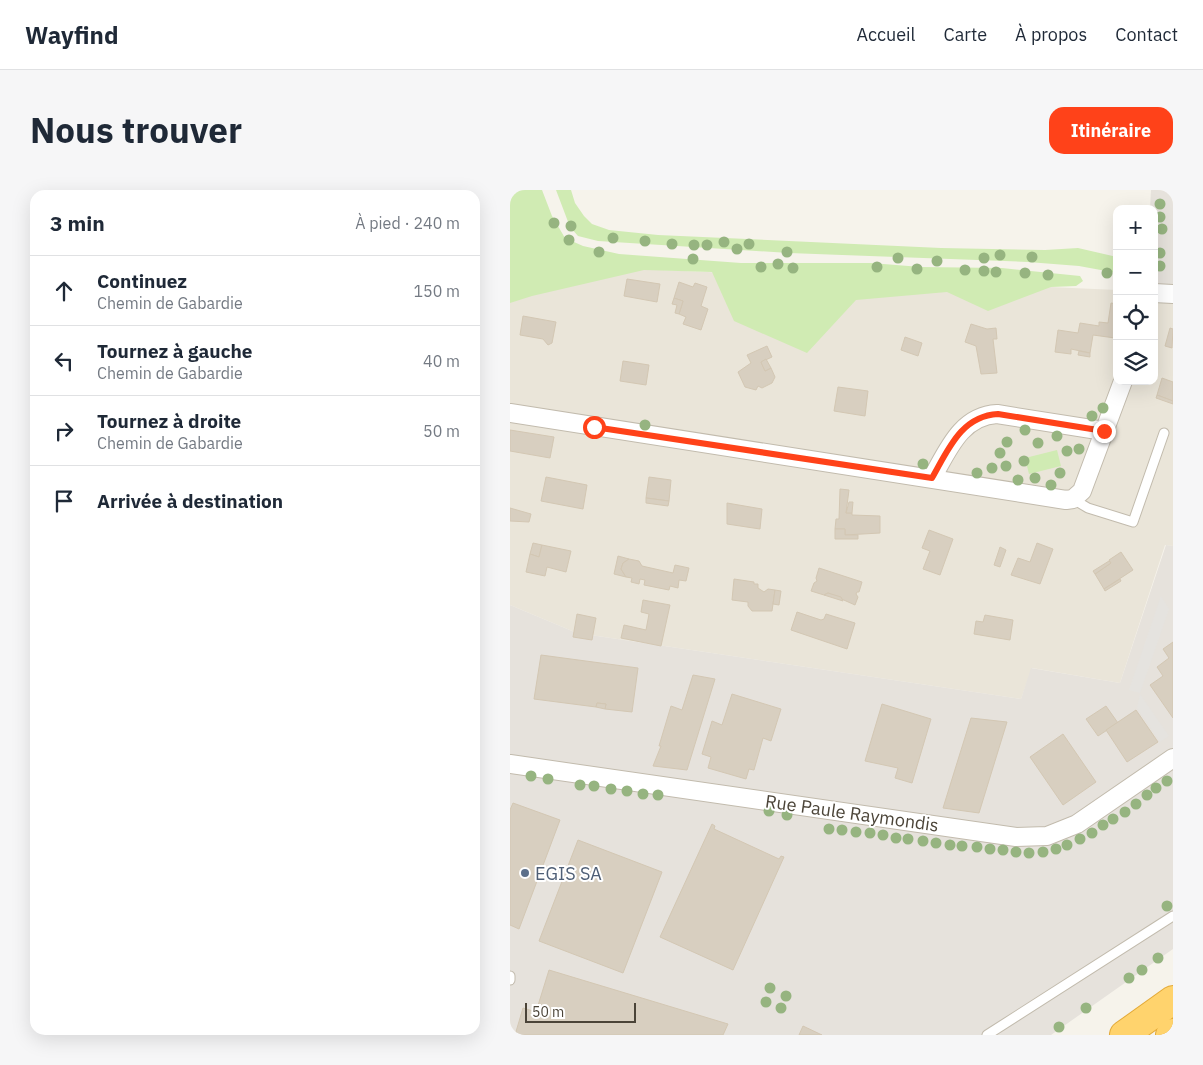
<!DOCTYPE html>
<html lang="fr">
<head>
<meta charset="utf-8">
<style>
  :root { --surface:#fff; --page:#f6f6f7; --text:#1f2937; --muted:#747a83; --line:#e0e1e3; --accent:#ff4219 }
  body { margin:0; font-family:"IBM Plex Sans",sans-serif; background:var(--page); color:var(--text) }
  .controls { position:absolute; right:15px; top:15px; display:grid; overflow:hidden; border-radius:10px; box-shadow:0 5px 20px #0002 }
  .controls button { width:45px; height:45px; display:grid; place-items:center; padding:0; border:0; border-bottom:1px solid var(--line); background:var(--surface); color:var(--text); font:25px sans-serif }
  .scale { position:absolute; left:15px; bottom:12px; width:111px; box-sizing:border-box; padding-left:5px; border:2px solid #4b4438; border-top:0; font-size:14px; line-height:18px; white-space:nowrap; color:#4b4438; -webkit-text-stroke:4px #fff; paint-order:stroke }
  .stop { position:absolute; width:15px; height:15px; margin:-11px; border:4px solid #ff4219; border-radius:50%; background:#fff }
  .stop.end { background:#ff4219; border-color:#fff; box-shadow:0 1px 5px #0008 }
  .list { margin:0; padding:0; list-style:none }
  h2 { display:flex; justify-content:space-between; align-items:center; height:65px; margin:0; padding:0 20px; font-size:21px }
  h2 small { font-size:16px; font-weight:400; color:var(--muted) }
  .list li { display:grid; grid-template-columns:32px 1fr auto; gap:15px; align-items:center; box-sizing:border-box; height:70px; padding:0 20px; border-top:1px solid var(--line) }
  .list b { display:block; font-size:19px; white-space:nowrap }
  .list p { margin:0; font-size:16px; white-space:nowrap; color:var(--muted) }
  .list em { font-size:16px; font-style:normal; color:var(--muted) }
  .icon { flex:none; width:28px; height:28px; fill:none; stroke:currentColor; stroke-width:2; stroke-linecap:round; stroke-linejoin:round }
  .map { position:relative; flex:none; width:663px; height:845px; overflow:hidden; border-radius:15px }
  header { display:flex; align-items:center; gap:30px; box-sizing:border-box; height:70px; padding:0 25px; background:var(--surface); border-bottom:1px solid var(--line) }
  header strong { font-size:24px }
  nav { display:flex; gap:28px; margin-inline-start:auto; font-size:18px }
  .intro { display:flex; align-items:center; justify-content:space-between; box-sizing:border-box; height:120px; padding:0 30px }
  h1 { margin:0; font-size:35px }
  .button { padding:12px 22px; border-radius:15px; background:var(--accent); color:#fff; font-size:18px; font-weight:700 }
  main { display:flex; gap:30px; padding:0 30px }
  aside { flex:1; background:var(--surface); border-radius:15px; box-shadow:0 5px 20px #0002 }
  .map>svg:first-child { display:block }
  .residential { fill:#eae5d9 }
  .industrial { fill:#e6e2dc }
  .green { fill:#d0ebb3 }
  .parking { fill:#e5e3df }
  .building { fill:#d8cfc0; stroke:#d3c7b3 }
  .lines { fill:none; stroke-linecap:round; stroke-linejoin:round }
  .lane-casing { stroke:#c2bbad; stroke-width:11 }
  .street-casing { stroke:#c2bbad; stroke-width:20 }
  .highway-casing { stroke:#e3a937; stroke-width:30 }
  .lane { stroke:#fff; stroke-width:9 }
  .street { stroke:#fff; stroke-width:18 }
  .highway { stroke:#ffd36d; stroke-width:28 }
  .tree { fill:#96b480 }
  .route { stroke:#ff4219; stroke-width:6 }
  .service-dot { fill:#5c6f8a; stroke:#fff; stroke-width:2 }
  .labels { text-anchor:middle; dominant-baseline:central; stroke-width:4; stroke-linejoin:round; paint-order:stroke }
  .street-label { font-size:18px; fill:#4b4438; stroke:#fff }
  .service-label { font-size:18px; fill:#4e5e75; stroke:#fff; text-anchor:start }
</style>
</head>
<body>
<header>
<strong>Wayfind</strong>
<nav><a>Accueil</a><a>Carte</a><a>À propos</a><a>Contact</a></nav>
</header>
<div class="intro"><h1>Nous trouver</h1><a class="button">Itinéraire</a></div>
<main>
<aside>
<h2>3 min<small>À pied · 240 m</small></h2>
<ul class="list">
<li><svg class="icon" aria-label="ahead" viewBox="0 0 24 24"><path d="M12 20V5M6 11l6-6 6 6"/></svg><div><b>Continuez</b><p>Chemin de Gabardie</p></div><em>150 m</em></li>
<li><svg class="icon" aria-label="left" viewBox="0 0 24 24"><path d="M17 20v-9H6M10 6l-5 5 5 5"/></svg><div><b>Tournez à gauche</b><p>Chemin de Gabardie</p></div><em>40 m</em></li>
<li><svg class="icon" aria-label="right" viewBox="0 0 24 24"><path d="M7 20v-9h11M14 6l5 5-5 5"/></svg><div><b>Tournez à droite</b><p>Chemin de Gabardie</p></div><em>50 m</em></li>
<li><svg class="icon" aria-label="arrive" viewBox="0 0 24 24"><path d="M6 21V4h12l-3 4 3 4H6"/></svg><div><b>Arrivée à destination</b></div></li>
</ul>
</aside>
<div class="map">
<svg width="663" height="845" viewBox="0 0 663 845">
  <rect width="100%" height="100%" fill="#f6f3eb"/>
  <path class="residential" d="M37,75L607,100V191H644V101L663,104V356L655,355L610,493L522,478L511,509L67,443L0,415V88Z"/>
  <g class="industrial">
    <path d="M641,0H663V110L644,108V19H640Z"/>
    <path d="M656,355L663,356V759L541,845H0V415L67,443L511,509L521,478L610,493Z"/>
  </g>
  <g class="green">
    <path d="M0,0H32L42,26L55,48L73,56L109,64L231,73H361L411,77L492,78L570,86L573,91L566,96L541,97L478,121L437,102L346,110L297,163L224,131L202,82L134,80L22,106L0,113Z"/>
    <path d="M46,0H61L65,13L74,26L82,34L99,40L148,45L431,58L535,60L568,58L607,67V83L569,76L518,72L279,63L88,51L68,46L60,37Z"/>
    <path d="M547,260L551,276L519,284L515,268Z"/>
  </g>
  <g class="parking">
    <path d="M651,406L659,419L630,503L619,500Z"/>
    <path d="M630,504L659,546L650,552L627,518Z"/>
  </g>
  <g class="building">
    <path d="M117,89L150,94L147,112L114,106Z"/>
    <path d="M169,92L183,97L185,93L197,97L191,116L198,119L191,140L173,134L176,127L169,124L173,111L164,108Z"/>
    <path d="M164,108L173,111L169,124L165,123L167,115L162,114Z"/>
    <path d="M601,113L607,114L605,148L583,145L580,163L561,159V164L545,162L548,140L568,143L570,133L589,136V132L598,133Z"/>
    <path d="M13,126L46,132L42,153L38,155L33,149L10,145Z"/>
    <path d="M461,134L477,139L486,138L487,149H483L487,183L471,184L466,156L455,152Z"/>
    <path d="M660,138L663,139L662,158L655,156Z"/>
    <path d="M395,147L412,153L408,166L391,160Z"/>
    <path d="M257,156L262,167L251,172L255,181L261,178L265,187L262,193L252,198L248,196L246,200L235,197L228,182L241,173L237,165Z"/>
    <path d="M569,161L580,163V167L568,165Z"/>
    <path d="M256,169L261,178L255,181L251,172Z"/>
    <path d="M113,171L139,175L136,195L110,191Z"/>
    <path d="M652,188L663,192V211L647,205Z"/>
    <path d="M328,197L358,201L355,226L324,221Z"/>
    <path d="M647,205L663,211V214L646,208Z"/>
    <path d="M0,240L44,247L40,268L0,261Z"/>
    <path d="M36,287L77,295L73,319L31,311Z"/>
    <path d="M139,287L161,290L159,311L136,308Z"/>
    <path d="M330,299L339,300L336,323H342V325L370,326V343L335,345V339H325L326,329H329Z"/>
    <path d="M136,308L159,311L158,316L136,313Z"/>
    <path d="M339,312H343L342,323H336Z"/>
    <path d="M217,313L252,319L250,339L217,334Z"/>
    <path d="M0,318L21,324L19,332L0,331Z"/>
    <path d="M325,339H335V345H348V349H325Z"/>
    <path d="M419,340L443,349L430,385L413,379L420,361L412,358Z"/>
    <path d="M23,353L32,355L29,367L20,364Z"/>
    <path d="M527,353L543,359L530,394L501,385L508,368L520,372Z"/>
    <path d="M32,355L61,361L56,382L37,377L35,386L16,382L20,364L29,367Z"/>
    <path d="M490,357L496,360L490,377L484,375Z"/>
    <path d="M611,362L623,380L594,399L585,384L601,373L599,370Z"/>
    <path d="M108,366L119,369L113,373L111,379L116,387L104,384Z"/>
    <path d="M119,369L129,371L132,376L163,383L165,375L179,378L176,391L169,390L168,398L160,396L159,400L134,395L135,390L130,389L129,394L121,392L122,388L116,387L111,379L113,373Z"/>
    <path d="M599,371L601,373L585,384L583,381Z"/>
    <path d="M309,378L352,392L349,402H347L346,404L348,407L345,415L318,403L314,405L301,401L304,393L307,391L306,388Z"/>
    <path d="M224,389L244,392V394H248V398L254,402L258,399L265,400L262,421H242L238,416V412L222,410Z"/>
    <path d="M610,389L611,391L595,401L594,399Z"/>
    <path d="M265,400L271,401L269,415L263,414Z"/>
    <path d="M318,403L331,407L333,411L314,405Z"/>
    <path d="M133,410L160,415L151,456L111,448L114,435L136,440L139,424L131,422Z"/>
    <path d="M287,422L311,430L314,429L316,424L345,433L337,459L281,440Z"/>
    <path d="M67,424L86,428L82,450L63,447Z"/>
    <path d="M475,425L503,430L500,450L464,444L466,431L473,432Z"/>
    <path d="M663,452V528L640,495L653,486L647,477L659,468L653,459Z"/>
    <path d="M31,465L128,478L122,522L95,519L96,514L87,513L86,517L24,509Z"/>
    <path d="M183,485L205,489L177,580L143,576L151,556H149L161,516L172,520Z"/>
    <path d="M222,504L271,519L261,551L253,548L244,580L239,579L236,589L198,578L201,567L192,564L202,531L212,535Z"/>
    <path d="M87,513L96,514L95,519L86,517Z"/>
    <path d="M372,514L421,529L402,593L385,588L388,578L355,571Z"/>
    <path d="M596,516L608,533L588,546L576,529Z"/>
    <path d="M626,520L648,552L617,572L596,540Z"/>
    <path d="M461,528L497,532L469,623L433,618Z"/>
    <path d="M553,544L586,592L553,615L520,567Z"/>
    <path d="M3,613L50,630L9,739L0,735V620Z"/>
    <path d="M202,634L205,636L204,639L269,669L271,666L274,667L223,780L150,747Z"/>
    <path d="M68,650L152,682L113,783L29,751Z"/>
    <path d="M39,780L218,834L213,845H5L13,818L26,822Z"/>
    <path d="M293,836L312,845H289Z"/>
  </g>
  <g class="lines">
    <defs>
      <g id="lane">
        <path d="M563,309L578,318L623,332L654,243"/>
        <path d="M0,786V790"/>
        <path d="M477,845L663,726"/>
      </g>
      <g id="street">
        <path d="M644,103L663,104"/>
        <path d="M0,223L556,310L563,309L572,301L613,191"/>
        <path d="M422,288C438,260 451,226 487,224L594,241"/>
        <path d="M0,574L506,647L537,646L567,634L663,568"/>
      </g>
      <g id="highway">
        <path d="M614,845L663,810"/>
        <path d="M660,845L663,843"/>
      </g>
    </defs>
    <use href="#lane" class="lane-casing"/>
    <use href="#street" class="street-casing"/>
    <use href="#highway" class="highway-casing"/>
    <use href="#lane" class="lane"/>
    <use href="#street" class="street"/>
    <use href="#highway" class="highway"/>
  </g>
  <g class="tree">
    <circle cx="650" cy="14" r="5.5"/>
    <circle cx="650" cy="27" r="5.5"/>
    <circle cx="44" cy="33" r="5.5"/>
    <circle cx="61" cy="36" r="5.5"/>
    <circle cx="652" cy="39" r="5.5"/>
    <circle cx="103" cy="48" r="5.5"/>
    <circle cx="59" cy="50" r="5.5"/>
    <circle cx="135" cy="51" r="5.5"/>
    <circle cx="214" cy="52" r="5.5"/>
    <circle cx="162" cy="54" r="5.5"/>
    <circle cx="239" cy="54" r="5.5"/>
    <circle cx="184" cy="55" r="5.5"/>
    <circle cx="197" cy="55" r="5.5"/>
    <circle cx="227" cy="59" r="5.5"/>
    <circle cx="89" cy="62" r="5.5"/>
    <circle cx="277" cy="62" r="5.5"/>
    <circle cx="650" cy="63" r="5.5"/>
    <circle cx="490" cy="65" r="5.5"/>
    <circle cx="522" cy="67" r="5.5"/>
    <circle cx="388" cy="68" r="5.5"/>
    <circle cx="474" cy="68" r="5.5"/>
    <circle cx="183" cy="69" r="5.5"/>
    <circle cx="427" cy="71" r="5.5"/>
    <circle cx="268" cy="74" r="5.5"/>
    <circle cx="650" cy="76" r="5.5"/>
    <circle cx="251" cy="77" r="5.5"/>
    <circle cx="367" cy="77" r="5.5"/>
    <circle cx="283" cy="78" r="5.5"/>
    <circle cx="407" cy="79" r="5.5"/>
    <circle cx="455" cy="80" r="5.5"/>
    <circle cx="474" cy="81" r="5.5"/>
    <circle cx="486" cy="82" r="5.5"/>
    <circle cx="515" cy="83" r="5.5"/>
    <circle cx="597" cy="83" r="5.5"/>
    <circle cx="538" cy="85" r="5.5"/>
    <circle cx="593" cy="218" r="5.5"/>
    <circle cx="582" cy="226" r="5.5"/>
    <circle cx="135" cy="235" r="5.5"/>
    <circle cx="515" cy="240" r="5.5"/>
    <circle cx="547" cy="246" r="5.5"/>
    <circle cx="497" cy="252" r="5.5"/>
    <circle cx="528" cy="253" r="5.5"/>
    <circle cx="569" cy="259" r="5.5"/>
    <circle cx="557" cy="261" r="5.5"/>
    <circle cx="490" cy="263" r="5.5"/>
    <circle cx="514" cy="271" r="5.5"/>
    <circle cx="413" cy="274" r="5.5"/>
    <circle cx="496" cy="276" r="5.5"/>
    <circle cx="482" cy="278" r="5.5"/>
    <circle cx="467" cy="283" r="5.5"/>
    <circle cx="550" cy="283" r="5.5"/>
    <circle cx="525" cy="288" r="5.5"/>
    <circle cx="508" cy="290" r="5.5"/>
    <circle cx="541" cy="295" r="5.5"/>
    <circle cx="21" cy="586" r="5.5"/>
    <circle cx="38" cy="589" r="5.5"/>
    <circle cx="657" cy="591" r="5.5"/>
    <circle cx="70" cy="595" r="5.5"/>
    <circle cx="84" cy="596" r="5.5"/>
    <circle cx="646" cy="598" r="5.5"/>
    <circle cx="101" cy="599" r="5.5"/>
    <circle cx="117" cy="601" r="5.5"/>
    <circle cx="133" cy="604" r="5.5"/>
    <circle cx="148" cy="605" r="5.5"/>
    <circle cx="637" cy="605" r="5.5"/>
    <circle cx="626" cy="614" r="5.5"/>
    <circle cx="259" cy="621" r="5.5"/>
    <circle cx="615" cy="622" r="5.5"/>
    <circle cx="277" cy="625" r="5.5"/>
    <circle cx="603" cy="629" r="5.5"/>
    <circle cx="593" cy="635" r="5.5"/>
    <circle cx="319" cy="639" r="5.5"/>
    <circle cx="332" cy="640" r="5.5"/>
    <circle cx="346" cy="642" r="5.5"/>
    <circle cx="360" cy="643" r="5.5"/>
    <circle cx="582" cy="643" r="5.5"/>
    <circle cx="373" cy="645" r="5.5"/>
    <circle cx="386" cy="648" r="5.5"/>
    <circle cx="398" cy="649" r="5.5"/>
    <circle cx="570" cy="649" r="5.5"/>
    <circle cx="413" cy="651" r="5.5"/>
    <circle cx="426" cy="653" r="5.5"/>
    <circle cx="440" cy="655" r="5.5"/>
    <circle cx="557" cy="655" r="5.5"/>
    <circle cx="452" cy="656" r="5.5"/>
    <circle cx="467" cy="657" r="5.5"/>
    <circle cx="480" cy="659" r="5.5"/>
    <circle cx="546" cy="659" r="5.5"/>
    <circle cx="493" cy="660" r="5.5"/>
    <circle cx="506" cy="662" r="5.5"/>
    <circle cx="533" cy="662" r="5.5"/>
    <circle cx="519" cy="663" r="5.5"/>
    <circle cx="657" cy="716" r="5.5"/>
    <circle cx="648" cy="768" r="5.5"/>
    <circle cx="632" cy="780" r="5.5"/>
    <circle cx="619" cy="788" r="5.5"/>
    <circle cx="260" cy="798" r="5.5"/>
    <circle cx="276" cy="806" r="5.5"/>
    <circle cx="256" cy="812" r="5.5"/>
    <circle cx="271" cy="818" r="5.5"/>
    <circle cx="576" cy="818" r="5.5"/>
    <circle cx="549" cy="837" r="5.5"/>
  </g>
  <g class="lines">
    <path class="route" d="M84,237L422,288C438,260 451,226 488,224L594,241"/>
  </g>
  <circle class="service-dot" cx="15" cy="683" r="5"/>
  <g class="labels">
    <g class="street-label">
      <text transform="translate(342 623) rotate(8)">Rue Paule Raymondis</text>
    </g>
    <g class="service-label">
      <text x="25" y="683">EGIS SA</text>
    </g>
  </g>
</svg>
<div class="controls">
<button>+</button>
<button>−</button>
<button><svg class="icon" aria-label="locate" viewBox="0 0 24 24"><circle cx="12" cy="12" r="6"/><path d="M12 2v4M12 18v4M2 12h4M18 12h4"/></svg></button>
<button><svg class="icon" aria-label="layers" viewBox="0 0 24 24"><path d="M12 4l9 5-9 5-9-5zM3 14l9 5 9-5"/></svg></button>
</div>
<div class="scale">50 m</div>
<div class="stop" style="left:84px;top:237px"></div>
<div class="stop end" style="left:594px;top:241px"></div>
</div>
</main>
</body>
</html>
